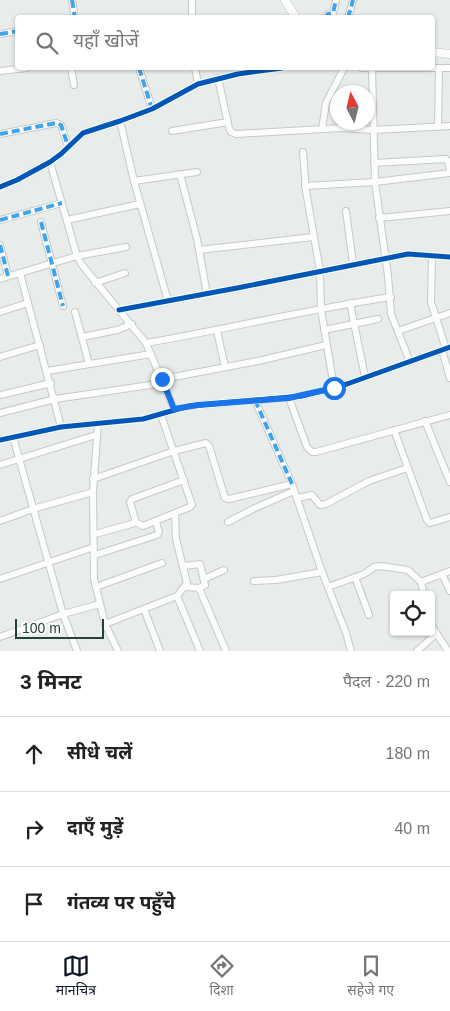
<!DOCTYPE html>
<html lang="hi">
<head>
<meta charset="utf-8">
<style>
  :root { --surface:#fff; --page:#f6f6f6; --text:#222; --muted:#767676; --line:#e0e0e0; --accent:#111827 }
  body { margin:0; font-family:Helvetica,"Noto Sans Devanagari",sans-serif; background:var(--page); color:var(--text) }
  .controls { position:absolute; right:15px; bottom:15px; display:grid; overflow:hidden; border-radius:5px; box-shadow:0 1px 4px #0004 }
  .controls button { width:45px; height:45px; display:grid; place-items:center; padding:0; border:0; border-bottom:1px solid var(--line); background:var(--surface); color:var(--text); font:25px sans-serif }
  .compass { position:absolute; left:330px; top:85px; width:45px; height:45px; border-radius:50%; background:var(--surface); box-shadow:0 1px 4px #0004; rotate:353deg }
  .scale { position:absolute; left:15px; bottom:12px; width:89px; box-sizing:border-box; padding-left:5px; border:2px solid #24423a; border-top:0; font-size:14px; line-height:18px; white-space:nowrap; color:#24423a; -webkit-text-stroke:4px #f7fbf9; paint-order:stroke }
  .stop { position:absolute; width:15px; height:15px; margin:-11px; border:4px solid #1a73e8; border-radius:50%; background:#fff }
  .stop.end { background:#1a73e8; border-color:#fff; box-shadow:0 1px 5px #0008 }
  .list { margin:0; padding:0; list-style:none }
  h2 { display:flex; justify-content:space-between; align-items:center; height:65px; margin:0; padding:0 20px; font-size:21px }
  h2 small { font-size:16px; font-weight:400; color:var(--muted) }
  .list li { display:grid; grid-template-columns:32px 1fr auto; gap:15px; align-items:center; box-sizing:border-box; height:75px; padding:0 20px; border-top:1px solid var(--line) }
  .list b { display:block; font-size:19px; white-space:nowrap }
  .list em { font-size:16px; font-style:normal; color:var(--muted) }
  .icon { flex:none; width:28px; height:28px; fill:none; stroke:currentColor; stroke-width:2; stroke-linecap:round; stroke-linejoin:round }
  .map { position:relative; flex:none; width:450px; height:651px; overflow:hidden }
  .search { position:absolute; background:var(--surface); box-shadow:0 1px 4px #0004; left:15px; right:15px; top:15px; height:55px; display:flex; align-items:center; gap:12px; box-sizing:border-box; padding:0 18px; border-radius:5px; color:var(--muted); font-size:19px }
  .sheet { height:290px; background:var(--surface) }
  nav { display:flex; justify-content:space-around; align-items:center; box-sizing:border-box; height:70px; border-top:1px solid var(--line); background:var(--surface); font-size:14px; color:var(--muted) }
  nav a { display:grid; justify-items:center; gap:2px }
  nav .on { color:var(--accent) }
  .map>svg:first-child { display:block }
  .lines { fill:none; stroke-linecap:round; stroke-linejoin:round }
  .minor-casing { stroke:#c5cac8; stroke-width:8 }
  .tertiary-casing { stroke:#c5cac8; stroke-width:9 }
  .minor { stroke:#fcfcfc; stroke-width:6 }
  .tertiary { stroke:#fcfcfc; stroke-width:8 }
  .quiet { stroke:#3ea4ec; stroke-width:4; stroke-dasharray:8 4; stroke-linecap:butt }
  .cycleway-casing { stroke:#f7fbf9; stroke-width:8 }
  .cycleway { stroke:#0057b8; stroke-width:5 }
  .route { stroke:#1a73e8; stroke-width:6 }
</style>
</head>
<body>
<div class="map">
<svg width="450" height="651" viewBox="0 0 450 651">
  <rect width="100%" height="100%" fill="#e8edeb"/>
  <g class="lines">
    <defs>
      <g id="minor">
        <path d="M72,0L75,18"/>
        <path d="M192,18V0"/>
        <path d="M325,18L328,14L333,13L336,0"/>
        <path d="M348,18L353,0"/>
        <path d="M0,34L18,31"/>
        <path d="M71,68L74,85"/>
        <path d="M139,68L152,109"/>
        <path d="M195,68L198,84"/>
        <path d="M362,68H450"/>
        <path d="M372,68L375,182L388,276L391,314L410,362"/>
        <path d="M0,71L27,68"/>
        <path d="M218,78L229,128L231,132L236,134L341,128L373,130L450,126"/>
        <path d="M120,121L134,181L168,301"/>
        <path d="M438,127L439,68"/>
        <path d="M322,129L326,103L344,68"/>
        <path d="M172,131L228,122"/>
        <path d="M0,134L56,123L61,125L68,146"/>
        <path d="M303,152L306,191L320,271L321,309L334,388"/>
        <path d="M50,162L77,256L82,265L146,343L174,409"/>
        <path d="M374,163L446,159L448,161L450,170"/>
        <path d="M180,174L197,239L207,294"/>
        <path d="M134,181L197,172"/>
        <path d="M305,186L375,182L450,173"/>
        <path d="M0,187L17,180L50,162L61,154L83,133L120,121L152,109L198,84L238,74L282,68"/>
        <path d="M346,211L353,264"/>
        <path d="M379,218L450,211"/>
        <path d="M0,220L62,203"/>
        <path d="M67,220L140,204"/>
        <path d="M41,222L63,306"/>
        <path d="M0,245L8,276"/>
        <path d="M199,250L313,237"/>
        <path d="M432,256L431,302L446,349"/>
        <path d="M20,273L61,427"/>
        <path d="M0,279L77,256L126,247"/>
        <path d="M95,283L125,273"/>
        <path d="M350,303L365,377"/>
        <path d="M119,310L237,288L408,254L450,257"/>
        <path d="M0,312L28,303"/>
        <path d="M75,312L89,364"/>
        <path d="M324,330L378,319"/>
        <path d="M217,331L225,367"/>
        <path d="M398,331L450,313"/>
        <path d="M82,337L117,330L132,324"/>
        <path d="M146,343C228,329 309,309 391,297"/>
        <path d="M442,350L450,378"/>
        <path d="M0,357L40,345"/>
        <path d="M47,371L151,354"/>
        <path d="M163,379L258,361L326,345"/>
        <path d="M0,395L51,383"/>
        <path d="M289,398L307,447L312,452H316L450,415"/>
        <path d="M255,400L292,484L321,569L346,633L351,651"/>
        <path d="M0,413L55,399L164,383"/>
        <path d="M425,421L450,482"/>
        <path d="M98,423L93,492L94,579L105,624L118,651"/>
        <path d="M394,430L427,520L430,523L450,517"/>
        <path d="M13,437L63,614L77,651"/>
        <path d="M0,440L61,427L143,419L189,406L302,396L347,384L450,347"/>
        <path d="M0,465L96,435"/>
        <path d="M93,479L174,451L206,443L209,446L225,498L229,499L292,484"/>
        <path d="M297,498L312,495L320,505L326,504L369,481L407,468"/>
        <path d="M0,521L33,509L93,492"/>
        <path d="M135,522L143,526L190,507L192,505L161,415"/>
        <path d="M228,522L255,508L294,491"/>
        <path d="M95,534L135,523V519L130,502L132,499L184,480"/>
        <path d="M95,555L157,535L159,532L156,522"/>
        <path d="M184,566L200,564L205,585L199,588L226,651"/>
        <path d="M442,574L450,591"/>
        <path d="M355,577L369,615"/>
        <path d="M0,579L94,547"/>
        <path d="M204,579L224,570"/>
        <path d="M254,581L276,580L322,572"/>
        <path d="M421,582L450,571"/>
        <path d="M96,587L162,563"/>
        <path d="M185,587L199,588"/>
        <path d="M328,587L364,574L374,567L381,566L408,570L421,582L424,595"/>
        <path d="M177,596L200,651"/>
        <path d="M144,609L160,651"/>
        <path d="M105,624L177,596L187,583L176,539L175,514"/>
        <path d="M431,625L448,651"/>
        <path d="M0,637L63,614L100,604"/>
        <path d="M417,651L436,634"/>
      </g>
      <g id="tertiary">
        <path d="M285,0L296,18"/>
        <path d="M432,52L450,54"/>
      </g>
    </defs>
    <use href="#minor" class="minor-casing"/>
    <use href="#tertiary" class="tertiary-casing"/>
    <use href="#minor" class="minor"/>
    <use href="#tertiary" class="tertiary"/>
    <g class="quiet">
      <path d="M72,0L75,18"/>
      <path d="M325,18L328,14L333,13L336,0"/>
      <path d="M348,18L353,0"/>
      <path d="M0,34L18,31"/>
      <path d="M139,68L152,109"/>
      <path d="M0,134L56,123L61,125L68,146"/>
      <path d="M0,220L62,203"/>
      <path d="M41,222L63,306"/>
      <path d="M0,245L8,276"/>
      <path d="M255,400L292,484"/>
    </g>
    <defs>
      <g id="cycleway">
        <path d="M0,187L17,180L50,162L61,154L83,133L120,121L152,109L198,84L238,74L282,68"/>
        <path d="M119,310L237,288L408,254L450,257"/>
        <path d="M0,440L61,427L143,419L189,406L302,396L347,384L450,347"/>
      </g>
    </defs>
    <use href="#cycleway" class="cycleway-casing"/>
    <use href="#cycleway" class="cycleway"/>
  </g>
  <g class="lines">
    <path class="route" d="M162,379L174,409L198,405L289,398L334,388"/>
  </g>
</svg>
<div class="controls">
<button><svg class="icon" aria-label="locate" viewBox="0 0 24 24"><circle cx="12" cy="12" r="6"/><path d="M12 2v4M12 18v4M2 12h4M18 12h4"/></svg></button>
</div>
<svg class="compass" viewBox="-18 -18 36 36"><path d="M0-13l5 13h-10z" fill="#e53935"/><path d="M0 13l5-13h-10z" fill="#767676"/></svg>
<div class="scale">100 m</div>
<div class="stop" style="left:334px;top:388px"></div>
<div class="stop end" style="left:162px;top:379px"></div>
<div class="search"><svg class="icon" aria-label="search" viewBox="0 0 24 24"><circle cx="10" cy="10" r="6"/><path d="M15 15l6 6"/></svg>यहाँ खोजें</div>
</div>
<section class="sheet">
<h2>3 मिनट<small>पैदल · 220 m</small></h2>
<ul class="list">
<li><svg class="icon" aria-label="ahead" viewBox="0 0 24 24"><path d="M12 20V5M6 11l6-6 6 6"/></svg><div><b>सीधे चलें</b></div><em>180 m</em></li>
<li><svg class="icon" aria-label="right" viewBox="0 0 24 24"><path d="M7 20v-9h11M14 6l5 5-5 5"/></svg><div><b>दाएँ मुड़ें</b></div><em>40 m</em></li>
<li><svg class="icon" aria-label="arrive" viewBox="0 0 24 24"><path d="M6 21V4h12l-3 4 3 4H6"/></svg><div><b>गंतव्य पर पहुँचे</b></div></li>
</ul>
</section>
<nav>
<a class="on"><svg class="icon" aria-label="map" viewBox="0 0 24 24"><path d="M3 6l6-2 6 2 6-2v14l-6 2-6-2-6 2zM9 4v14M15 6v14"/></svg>मानचित्र</a>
<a><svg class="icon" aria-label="directions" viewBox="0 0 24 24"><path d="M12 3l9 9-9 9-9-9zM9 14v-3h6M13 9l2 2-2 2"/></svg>दिशा</a>
<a><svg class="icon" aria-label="saved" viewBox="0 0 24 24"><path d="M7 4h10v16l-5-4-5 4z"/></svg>सहेजे गए</a>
</nav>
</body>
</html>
